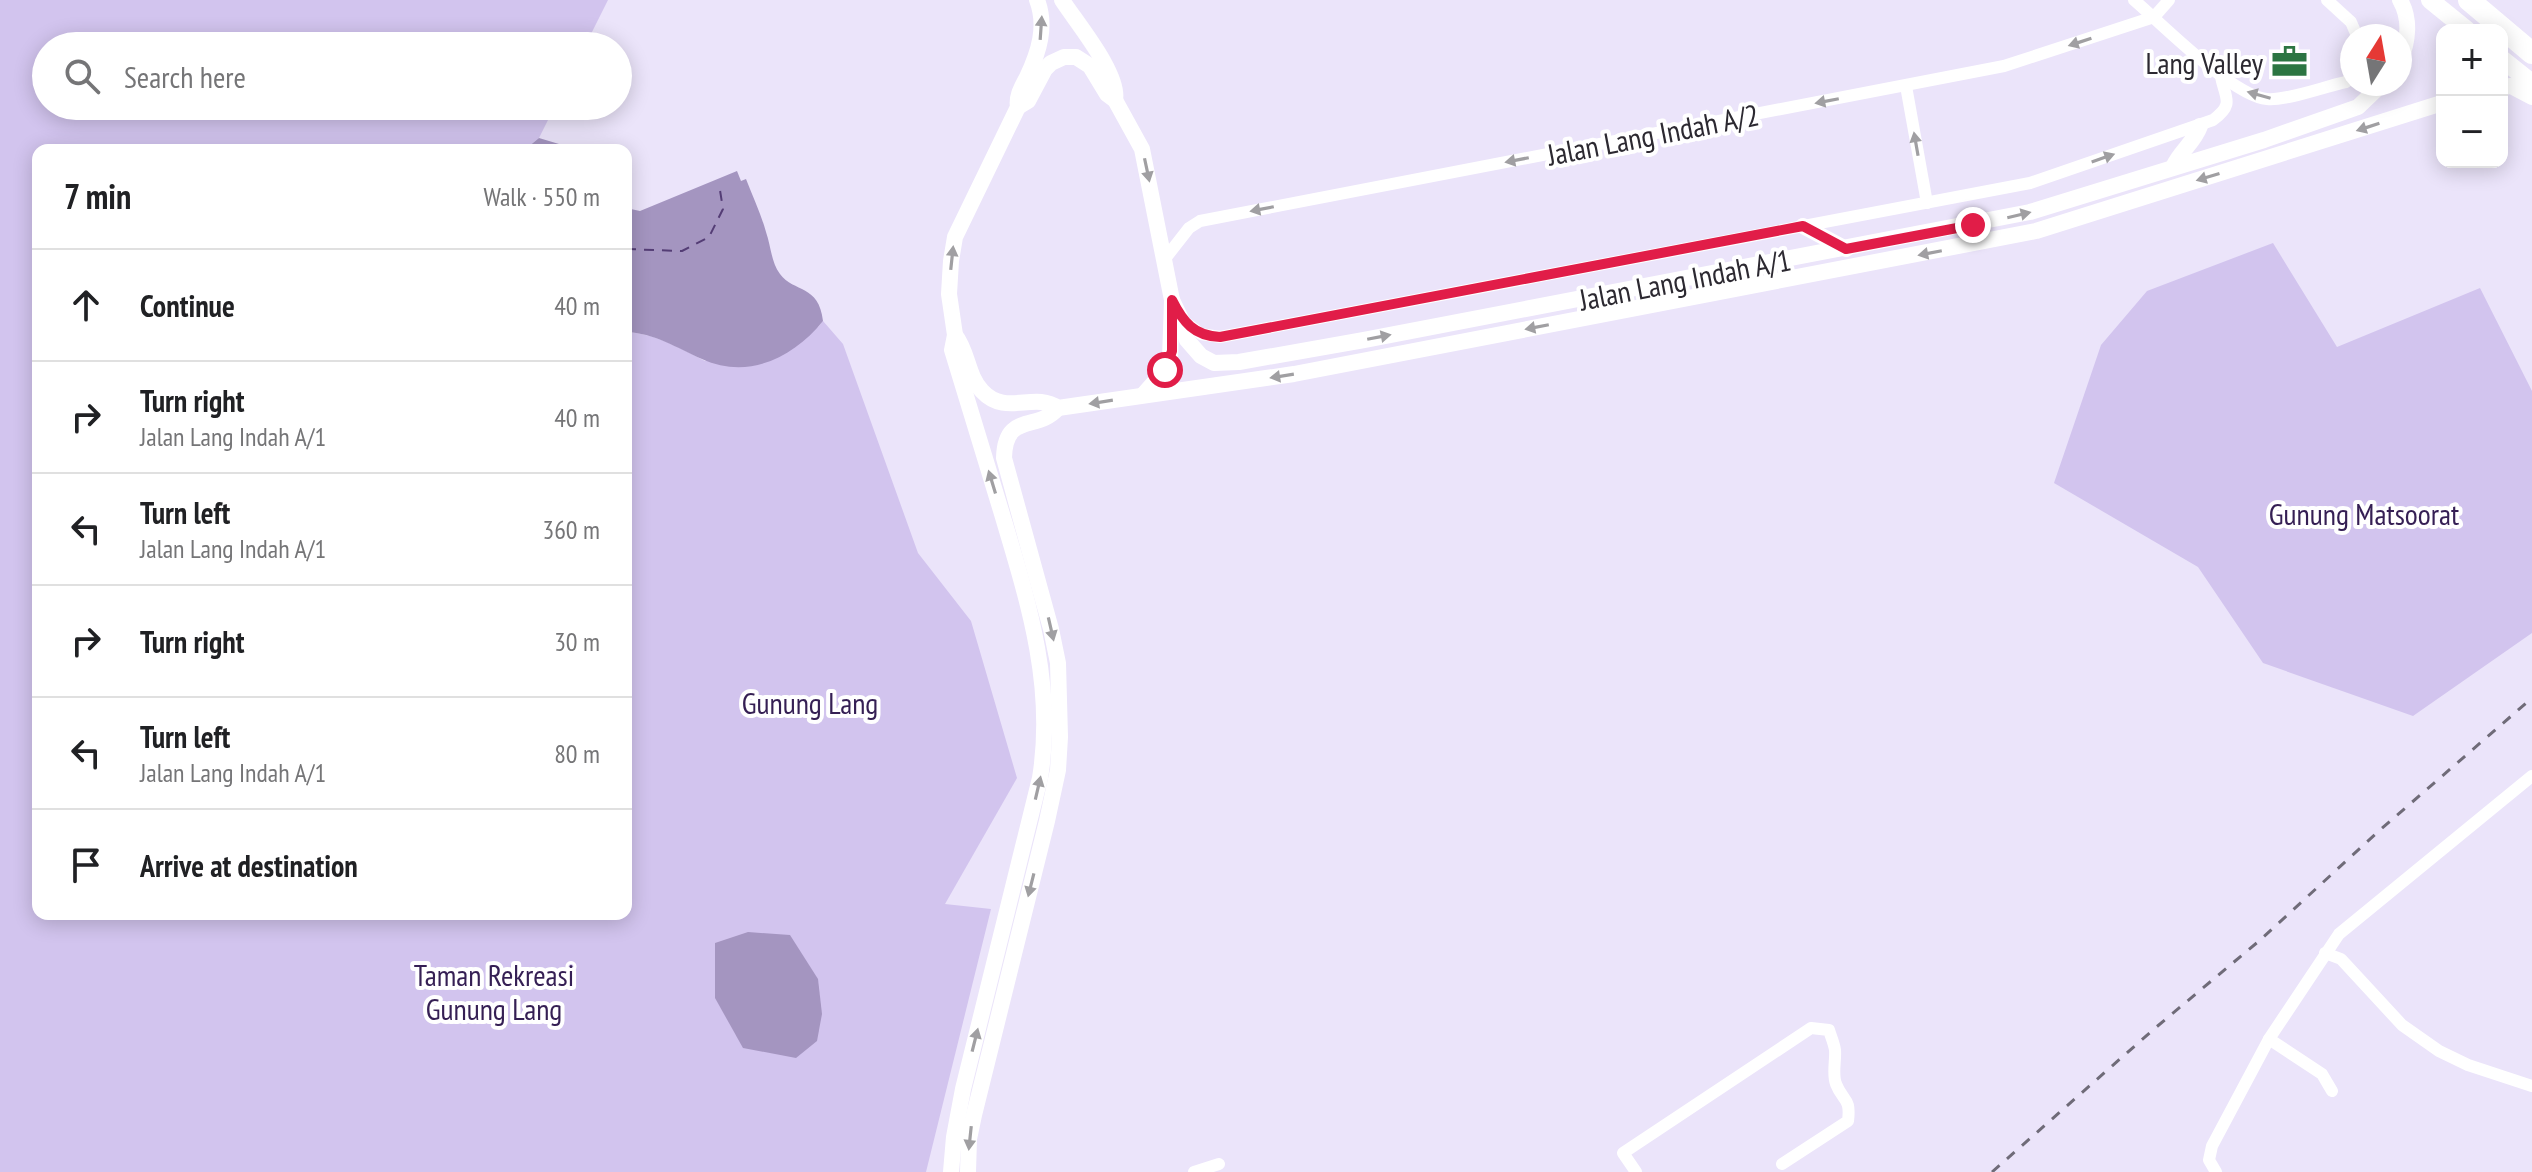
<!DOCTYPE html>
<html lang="en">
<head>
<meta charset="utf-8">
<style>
  :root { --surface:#fff; --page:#f2f2f2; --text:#202124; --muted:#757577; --line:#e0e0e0 }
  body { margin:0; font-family:"PT Sans Narrow",sans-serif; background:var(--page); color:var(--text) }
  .controls { position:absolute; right:24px; top:24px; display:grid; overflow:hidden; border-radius:16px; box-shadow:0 4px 20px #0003 }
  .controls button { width:72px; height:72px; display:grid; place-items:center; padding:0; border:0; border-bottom:2px solid var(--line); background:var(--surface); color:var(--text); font:40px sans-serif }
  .compass { position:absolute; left:2340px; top:24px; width:72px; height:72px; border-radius:50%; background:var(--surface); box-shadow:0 4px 20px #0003; rotate:11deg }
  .stop { position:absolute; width:24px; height:24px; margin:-18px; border:6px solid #e11d48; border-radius:50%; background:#fff }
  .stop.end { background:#e11d48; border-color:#fff; box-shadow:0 2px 8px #0008 }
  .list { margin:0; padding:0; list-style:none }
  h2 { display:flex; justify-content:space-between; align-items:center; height:104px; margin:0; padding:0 32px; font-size:34px }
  h2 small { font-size:26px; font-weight:400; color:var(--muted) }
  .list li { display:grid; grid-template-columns:52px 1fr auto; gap:24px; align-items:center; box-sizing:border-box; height:112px; padding:0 32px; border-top:2px solid var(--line) }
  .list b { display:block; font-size:30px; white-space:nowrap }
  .list p { margin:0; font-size:26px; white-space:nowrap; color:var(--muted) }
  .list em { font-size:26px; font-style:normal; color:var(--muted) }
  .icon { flex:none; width:44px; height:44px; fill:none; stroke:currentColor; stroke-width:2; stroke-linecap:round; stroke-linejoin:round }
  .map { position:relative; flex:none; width:2532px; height:1172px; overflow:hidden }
  .search { position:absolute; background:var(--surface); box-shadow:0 4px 20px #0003; left:32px; top:32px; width:600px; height:88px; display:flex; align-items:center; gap:20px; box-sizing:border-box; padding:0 28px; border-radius:44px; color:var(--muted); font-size:30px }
  .panel { position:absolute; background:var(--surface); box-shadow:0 4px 20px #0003; left:32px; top:144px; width:600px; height:776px; border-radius:16px }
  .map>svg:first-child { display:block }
  .green { fill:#d2c4ee }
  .water { fill:#a495c0 }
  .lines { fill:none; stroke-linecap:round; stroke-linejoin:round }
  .ferry { stroke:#543d75; stroke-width:2; stroke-dasharray:10 8; stroke-linecap:butt }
  .street { stroke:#fff; stroke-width:12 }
  .secondary { stroke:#fff; stroke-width:16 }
  .primary { stroke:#fff; stroke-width:18 }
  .highway { stroke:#fff; stroke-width:22 }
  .rail { stroke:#6f6b78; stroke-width:3; stroke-dasharray:10 10; stroke-linecap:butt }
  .oneway { fill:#a09fa2 }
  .route { stroke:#e11d48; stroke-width:10 }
  .labels { text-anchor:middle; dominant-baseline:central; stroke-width:8; stroke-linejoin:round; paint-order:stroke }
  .poi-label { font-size:30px; fill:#2c2931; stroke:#fff; text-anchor:end }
  .street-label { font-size:30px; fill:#2c2931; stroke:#fff }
  .park-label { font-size:30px; fill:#351f54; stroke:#fff }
</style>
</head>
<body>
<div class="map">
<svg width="2532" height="1172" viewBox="0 0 2532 1172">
  <rect width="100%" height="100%" fill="#ebe4fa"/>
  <g class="green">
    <path d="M0,0H608L585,46H46V106H555L539,138L528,147L494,150H38V914H626V332C654,333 680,348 705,361L818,327L823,321L843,344L918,553L971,621L1017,778L945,904L991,909L926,1172H0Z"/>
    <path d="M2273,243L2337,347L2480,288L2532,391V633L2413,716L2263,663L2198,567L2054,483L2101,345L2147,291Z"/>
  </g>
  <g class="water">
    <path d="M539,138L579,150H494L528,147Z"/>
    <path d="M737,171L741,181L746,179C753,197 761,214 766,232C771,246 771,262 780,274C794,293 819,284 823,321C793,358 748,380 702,359C677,348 654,333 626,332V208L640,211Z"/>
    <path d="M748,932L790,935L818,979L822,1014L817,1041L796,1058L743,1048L715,998V943Z"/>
  </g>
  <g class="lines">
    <path class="ferry" d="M626,249L682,251L709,237L723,209L719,184"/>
    <g class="street">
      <path d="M2134,0C2163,25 2233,96 2267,99C2286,101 2326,86 2346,82L2352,75"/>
      <path d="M2327,0L2351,22L2357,36"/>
      <path d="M2154,17L2169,0"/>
      <path d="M1906,86L1927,203"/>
      <path d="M1164,260L1189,228L1200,221L2004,66L2154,17"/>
      <path d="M1181,319L1201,334L1220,337L2030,183L2213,120C2235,104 2225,98 2221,77"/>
      <path d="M2325,953L2341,959L2402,1025L2439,1051L2468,1065L2532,1086"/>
      <path d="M2269,1039L2322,1074L2332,1091"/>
      <path d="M1194,1172L1219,1164"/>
      <path d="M1636,1172L1623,1153L1811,1028L1829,1030C1831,1037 1834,1043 1835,1050C1836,1061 1832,1073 1836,1084C1843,1102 1851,1097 1848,1121L1782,1164"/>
      <path d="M2216,1172L2209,1160L2212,1146L2269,1039L2339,934L2532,776"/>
    </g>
    <g class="secondary">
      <path d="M1062,0C1076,22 1120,74 1115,100"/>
      <path d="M2400,61C2408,42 2411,19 2400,0"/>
      <path d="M2502,87L2511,86L2532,97"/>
      <path d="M1018,107L1028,101L1045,69L1051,63L1064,57H1076L1090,66L1107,94L1115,100L1142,149L1172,300L1170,359L1165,370L1143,395"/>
      <path d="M2173,167C2180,151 2194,143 2200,126"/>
      <path d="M1803,226L1846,249"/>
      <path d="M1172,300L1181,319L1187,340L1201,356L1214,363L1239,362L1364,340L2030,212L2264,140L2358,107L2382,84"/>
      <path d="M955,335C968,351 967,375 982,391C1006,417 1034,391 1058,408L1294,374L2036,231L2442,103"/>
      <path d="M951,1172L954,1137L963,1089L1040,778C1055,686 1028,601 1002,514C985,459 969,405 952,350L955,335L949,294L951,261L955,237L1018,107C1016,96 1022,87 1027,77C1039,52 1047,26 1037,0"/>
      <path d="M968,1172L969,1139L974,1115L1047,821L1058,770L1060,737L1058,663L1051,629L1004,458C1005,411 1038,432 1058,408"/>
    </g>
    <g class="primary">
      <path d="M2430,0L2467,30"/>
      <path d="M2502,59L2532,83"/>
    </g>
    <path class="highway" d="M2469,0L2532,53"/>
    <path class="rail" d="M1992,1172L2154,1029L2259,941L2380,830L2532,698"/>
  </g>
  <defs><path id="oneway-solid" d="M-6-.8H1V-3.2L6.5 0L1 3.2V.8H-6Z" transform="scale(2)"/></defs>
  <g class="oneway">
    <use href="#oneway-solid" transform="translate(1041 28) rotate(-86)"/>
    <use href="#oneway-solid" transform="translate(2080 42) rotate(162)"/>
    <use href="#oneway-solid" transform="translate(2259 95) rotate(-164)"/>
    <use href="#oneway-solid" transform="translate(1827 101) rotate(169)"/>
    <use href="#oneway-solid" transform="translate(2368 127) rotate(162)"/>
    <use href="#oneway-solid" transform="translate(1916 144) rotate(-100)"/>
    <use href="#oneway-solid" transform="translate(2103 158) rotate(-19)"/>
    <use href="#oneway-solid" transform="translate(1517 160) rotate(169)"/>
    <use href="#oneway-solid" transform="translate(1147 170) rotate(78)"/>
    <use href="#oneway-solid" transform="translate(2208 177) rotate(163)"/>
    <use href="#oneway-solid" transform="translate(1262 209) rotate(169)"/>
    <use href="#oneway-solid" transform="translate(2019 215) rotate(-13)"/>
    <use href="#oneway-solid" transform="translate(1930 253) rotate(169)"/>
    <use href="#oneway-solid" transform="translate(952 258) rotate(-84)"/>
    <use href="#oneway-solid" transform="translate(1537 327) rotate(169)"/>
    <use href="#oneway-solid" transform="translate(1379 337) rotate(-11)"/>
    <use href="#oneway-solid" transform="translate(1282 376) rotate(171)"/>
    <use href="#oneway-solid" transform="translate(1101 402) rotate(171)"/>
    <use href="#oneway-solid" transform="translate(992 482) rotate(-107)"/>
    <use href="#oneway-solid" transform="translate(1051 629) rotate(77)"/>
    <use href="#oneway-solid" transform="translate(1038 788) rotate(-77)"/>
    <use href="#oneway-solid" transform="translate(1031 885) rotate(104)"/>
    <use href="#oneway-solid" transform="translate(975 1040) rotate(-76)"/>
    <use href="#oneway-solid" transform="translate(970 1138) rotate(96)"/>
  </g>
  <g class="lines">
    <path class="route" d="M1165,370L1172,351V300C1183,322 1194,336 1220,337L1803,226L1846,249L1973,225"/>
  </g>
  <defs>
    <symbol id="office-bare" viewBox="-9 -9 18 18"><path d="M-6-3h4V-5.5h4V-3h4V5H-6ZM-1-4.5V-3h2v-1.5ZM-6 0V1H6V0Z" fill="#2c7542" stroke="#fff" stroke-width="2.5" paint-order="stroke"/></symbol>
  </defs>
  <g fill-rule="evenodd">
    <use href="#office-bare" x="2264" y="36" width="51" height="51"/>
  </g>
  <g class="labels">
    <g class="poi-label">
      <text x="2263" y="62">Lang Valley</text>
    </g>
    <g class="street-label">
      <text transform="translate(1653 134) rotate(-11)">Jalan Lang Indah A/2</text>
      <text transform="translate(1685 279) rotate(-11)">Jalan Lang Indah A/1</text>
    </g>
    <g class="park-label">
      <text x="2364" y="513">Gunung Matsoorat</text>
      <text x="810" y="702">Gunung Lang</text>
      <text x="494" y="974">Taman Rekreasi<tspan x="494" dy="34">Gunung Lang</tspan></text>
    </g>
  </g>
</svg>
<div class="controls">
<button>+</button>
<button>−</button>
</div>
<svg class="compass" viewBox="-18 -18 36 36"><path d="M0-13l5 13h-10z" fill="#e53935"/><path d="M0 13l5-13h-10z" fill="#757577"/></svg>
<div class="stop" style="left:1165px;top:370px"></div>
<div class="stop end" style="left:1973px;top:225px"></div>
<div class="search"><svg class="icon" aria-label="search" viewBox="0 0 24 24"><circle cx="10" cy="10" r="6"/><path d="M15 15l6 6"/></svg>Search here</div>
<section class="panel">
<h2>7 min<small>Walk · 550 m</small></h2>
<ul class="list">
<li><svg class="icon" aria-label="ahead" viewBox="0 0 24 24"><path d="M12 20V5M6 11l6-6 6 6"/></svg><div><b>Continue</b></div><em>40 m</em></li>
<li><svg class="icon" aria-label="right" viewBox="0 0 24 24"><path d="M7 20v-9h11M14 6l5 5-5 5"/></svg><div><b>Turn right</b><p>Jalan Lang Indah A/1</p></div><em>40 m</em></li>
<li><svg class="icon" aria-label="left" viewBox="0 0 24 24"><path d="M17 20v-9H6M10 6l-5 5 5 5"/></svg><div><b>Turn left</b><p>Jalan Lang Indah A/1</p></div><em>360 m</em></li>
<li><svg class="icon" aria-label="right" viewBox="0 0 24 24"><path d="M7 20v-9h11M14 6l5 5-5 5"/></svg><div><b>Turn right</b></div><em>30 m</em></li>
<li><svg class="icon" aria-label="left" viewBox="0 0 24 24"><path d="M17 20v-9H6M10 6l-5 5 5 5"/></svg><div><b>Turn left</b><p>Jalan Lang Indah A/1</p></div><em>80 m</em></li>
<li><svg class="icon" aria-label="arrive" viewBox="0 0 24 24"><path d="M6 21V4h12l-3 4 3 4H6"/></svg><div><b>Arrive at destination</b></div></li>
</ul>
</section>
</div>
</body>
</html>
